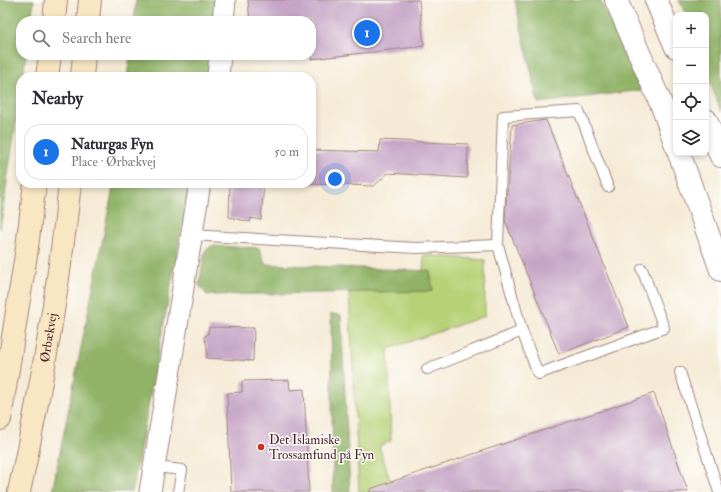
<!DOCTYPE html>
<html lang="en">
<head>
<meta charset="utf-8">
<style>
  :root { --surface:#fff; --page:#f7f7f7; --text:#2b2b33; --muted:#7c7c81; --line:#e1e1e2; --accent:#1a73e8 }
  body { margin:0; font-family:"IM FELL Double Pica",serif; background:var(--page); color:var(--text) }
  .controls { position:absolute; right:12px; top:12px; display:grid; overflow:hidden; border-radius:8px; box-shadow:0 2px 6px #0003 }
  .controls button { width:36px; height:36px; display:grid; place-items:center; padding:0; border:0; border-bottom:1px solid var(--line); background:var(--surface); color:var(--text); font:20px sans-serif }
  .you { position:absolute; left:335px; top:179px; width:14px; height:14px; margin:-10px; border:3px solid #fff; border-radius:50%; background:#1a73e8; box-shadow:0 0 0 6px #1a73e833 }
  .badge { display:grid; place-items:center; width:26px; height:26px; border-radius:50%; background:var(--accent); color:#fff; font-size:13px; font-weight:700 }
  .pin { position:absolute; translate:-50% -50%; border:2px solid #fff; box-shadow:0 1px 4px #0006 }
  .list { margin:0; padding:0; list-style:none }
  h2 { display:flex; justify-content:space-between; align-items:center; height:52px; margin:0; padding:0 16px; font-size:17px }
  h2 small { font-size:13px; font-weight:400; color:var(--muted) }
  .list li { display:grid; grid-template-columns:26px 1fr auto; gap:12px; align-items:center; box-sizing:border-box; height:56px; margin:0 8px 8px; padding:0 8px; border:1px solid var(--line); border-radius:16px }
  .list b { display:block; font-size:15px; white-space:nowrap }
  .list p { margin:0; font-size:13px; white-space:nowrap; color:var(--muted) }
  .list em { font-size:13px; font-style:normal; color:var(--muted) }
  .icon { flex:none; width:22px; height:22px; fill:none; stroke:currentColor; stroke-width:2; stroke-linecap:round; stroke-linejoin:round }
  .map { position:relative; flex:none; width:721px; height:492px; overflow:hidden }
  .search { position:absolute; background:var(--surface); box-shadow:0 2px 6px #0003; left:16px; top:16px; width:300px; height:44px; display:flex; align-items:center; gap:10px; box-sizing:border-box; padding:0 14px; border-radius:16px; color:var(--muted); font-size:15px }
  .panel { position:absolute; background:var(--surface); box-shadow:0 2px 6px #0003; left:16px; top:72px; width:300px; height:116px; border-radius:16px }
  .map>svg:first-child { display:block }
  .green { fill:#b6d176; stroke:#807850 }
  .forest { fill:#90b367; stroke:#6d6949 }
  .building { fill:#c5a4c6 }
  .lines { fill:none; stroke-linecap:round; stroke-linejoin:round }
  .service-casing { stroke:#a08480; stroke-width:12 }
  .minor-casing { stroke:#a08480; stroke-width:23 }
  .tertiary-casing { stroke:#a08480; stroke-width:24 }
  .secondary-casing { stroke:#a08480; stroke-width:24 }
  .service { stroke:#fff; stroke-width:10 }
  .minor { stroke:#fff; stroke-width:21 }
  .tertiary { stroke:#fff; stroke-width:22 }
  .secondary { stroke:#f9e7c3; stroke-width:22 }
  .poi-dot { fill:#c8321e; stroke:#fdfcf7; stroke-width:1.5 }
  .labels { text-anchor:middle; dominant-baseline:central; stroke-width:3; stroke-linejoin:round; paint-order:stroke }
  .street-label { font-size:13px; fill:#4a1f2b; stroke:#fdfcf7 }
  .poi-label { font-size:13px; fill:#4a1f2b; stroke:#fdfcf7; text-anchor:start }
</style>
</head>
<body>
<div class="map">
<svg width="721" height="492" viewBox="0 0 721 492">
  <rect width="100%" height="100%" fill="#fdfcf7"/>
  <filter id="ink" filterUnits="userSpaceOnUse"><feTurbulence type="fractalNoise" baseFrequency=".025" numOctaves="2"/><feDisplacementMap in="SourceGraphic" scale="8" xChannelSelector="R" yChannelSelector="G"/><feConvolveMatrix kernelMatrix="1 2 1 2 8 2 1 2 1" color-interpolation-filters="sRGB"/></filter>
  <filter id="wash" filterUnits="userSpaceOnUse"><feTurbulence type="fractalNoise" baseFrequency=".012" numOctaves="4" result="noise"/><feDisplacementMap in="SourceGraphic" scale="16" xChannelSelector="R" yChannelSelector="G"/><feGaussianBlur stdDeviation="0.9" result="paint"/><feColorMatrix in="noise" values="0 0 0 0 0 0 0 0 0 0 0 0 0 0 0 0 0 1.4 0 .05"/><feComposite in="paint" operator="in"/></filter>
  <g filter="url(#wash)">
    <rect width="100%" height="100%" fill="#f5ead5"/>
    <path class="green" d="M424,255L485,260V316L388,349L391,441L379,446L394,492H359L349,292L432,291L430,271L423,270Z"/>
    <g class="forest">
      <path d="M0,0H34L31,21H21V55H26L0,229Z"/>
      <path d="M136,0H218L216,21H134Z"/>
      <path d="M515,0H600L642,90L538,103Z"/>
      <path d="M679,0H721V112L706,71V15H686Z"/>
      <path d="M130,55H213L209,77H127Z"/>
      <path d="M114,183H190L132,492H52Z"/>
      <path d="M212,246L259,248L265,264L430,271L433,291L207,295L199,285L205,251Z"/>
      <path d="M331,314L341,315L350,492H333Z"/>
    </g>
    <g id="blocks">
      <g class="building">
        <path d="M248,0H419L424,46L311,59V21H250Z"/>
        <path d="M546,120L629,327L559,354L505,220L512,125Z"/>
        <path d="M380,140L468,144L467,178L388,173L374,186L311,184V150L379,152Z"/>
        <path d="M230,183H264L261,220L251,218L250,222L229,217Z"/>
        <path d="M209,327L254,328L253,361L207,358V346L204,337L208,334Z"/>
        <path d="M289,380L290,390L304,389L309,492H231L227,393L242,392V381Z"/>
        <path d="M654,393L688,492H370V489Z"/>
      </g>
    </g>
  </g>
  <g filter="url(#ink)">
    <use href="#blocks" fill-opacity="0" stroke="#a08480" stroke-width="1"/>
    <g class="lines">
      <defs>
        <g id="service">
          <path d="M190,235L416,248L498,245L522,331L538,374L664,328L642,269"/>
          <path d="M498,245L503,116L579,111L608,187"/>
          <path d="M427,369L522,331"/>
          <path d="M680,372L719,492"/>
          <path d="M156,467L182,470L178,492"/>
        </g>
        <g id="minor">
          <path d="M223,21L225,0"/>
          <path d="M218,77L220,55"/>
          <path d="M150,492L200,183"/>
        </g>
        <g id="tertiary">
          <path d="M616,0L662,106L676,145"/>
          <path d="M656,0L676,47"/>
          <path d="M706,120L721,156"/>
          <path d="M679,153L721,270"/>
        </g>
        <g id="secondary">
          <path d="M54,21L56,0"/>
          <path d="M88,21L90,0"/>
          <path d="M47,77L50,55"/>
          <path d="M82,77L84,55"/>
          <path d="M0,419L26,255L35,183"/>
          <path id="s1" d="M19,492C41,390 59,287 70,183"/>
        </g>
      </defs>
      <use href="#service" class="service-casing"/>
      <use href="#minor" class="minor-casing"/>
      <use href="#tertiary" class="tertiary-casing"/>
      <use href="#secondary" class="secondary-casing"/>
      <use href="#service" class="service"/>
      <use href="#minor" class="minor"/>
      <use href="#tertiary" class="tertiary"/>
      <use href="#secondary" class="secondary"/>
    </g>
  </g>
  <circle class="poi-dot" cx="261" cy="447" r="4"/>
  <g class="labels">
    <g class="street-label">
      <text stroke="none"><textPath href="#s1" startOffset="157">Ørbækvej</textPath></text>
    </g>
    <g class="poi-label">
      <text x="269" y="440">Det Islamiske<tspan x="269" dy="15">Trossamfund på Fyn</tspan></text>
    </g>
  </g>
</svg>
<div class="controls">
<button>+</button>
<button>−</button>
<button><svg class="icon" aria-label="locate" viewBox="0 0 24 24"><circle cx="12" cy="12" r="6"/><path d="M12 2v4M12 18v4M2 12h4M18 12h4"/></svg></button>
<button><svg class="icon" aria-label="layers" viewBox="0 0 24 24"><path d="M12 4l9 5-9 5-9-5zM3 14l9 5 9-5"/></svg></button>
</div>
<div class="you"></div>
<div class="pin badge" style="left:367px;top:33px">1</div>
<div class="search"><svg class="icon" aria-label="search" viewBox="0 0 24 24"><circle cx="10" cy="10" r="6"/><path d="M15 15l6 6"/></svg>Search here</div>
<section class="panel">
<h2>Nearby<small></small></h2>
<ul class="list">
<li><span class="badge">1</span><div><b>Naturgas Fyn</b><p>Place · Ørbækvej</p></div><em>50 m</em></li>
</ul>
</section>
</div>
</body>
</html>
